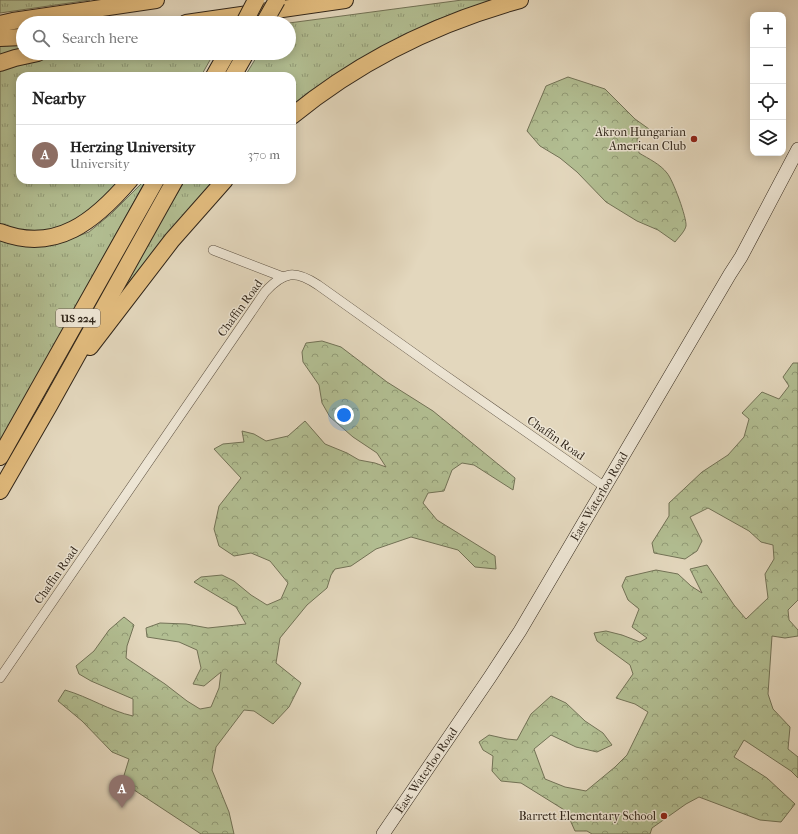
<!DOCTYPE html>
<html lang="en">
<head>
<meta charset="utf-8">
<style>
  :root { --surface:#fff; --page:#f6f6f6; --text:#222; --muted:#767676; --line:#e0e0e0; --accent:#db2777 }
  body { margin:0; font-family:"IM FELL French Canon",serif; background:var(--page); color:var(--text) }
  .controls { position:absolute; right:12px; top:12px; display:grid; overflow:hidden; border-radius:8px; box-shadow:0 2px 10px #0003 }
  .controls button { width:36px; height:36px; display:grid; place-items:center; padding:0; border:0; border-bottom:1px solid var(--line); background:var(--surface); color:var(--text); font:20px sans-serif }
  .you { position:absolute; left:344px; top:415px; width:14px; height:14px; margin:-10px; border:3px solid #fff; border-radius:50%; background:#1a73e8; box-shadow:0 0 0 6px #1a73e833 }
  .badge { display:grid; place-items:center; width:26px; height:26px; border-radius:50%; background:var(--accent); color:#fff; font-size:13px; font-weight:700 }
  .pin { position:absolute; translate:-50% -33px; filter:drop-shadow(0 1px 2px #0008) }
  .pin::after { content:''; position:absolute; top:21px; width:14px; height:12px; background:inherit; clip-path:polygon(0 0,100% 0,50% 100%) }
  .list { margin:0; padding:0; list-style:none }
  h2 { display:flex; justify-content:space-between; align-items:center; height:52px; margin:0; padding:0 16px; font-size:17px }
  h2 small { font-size:13px; font-weight:400; color:var(--muted) }
  .list li { display:grid; grid-template-columns:26px 1fr auto; gap:12px; align-items:center; box-sizing:border-box; height:60px; padding:0 16px; border-top:1px solid var(--line) }
  .list b { display:block; font-size:15px; white-space:nowrap }
  .list p { margin:0; font-size:13px; white-space:nowrap; color:var(--muted) }
  .list em { font-size:13px; font-style:normal; color:var(--muted) }
  .icon { flex:none; width:22px; height:22px; fill:none; stroke:currentColor; stroke-width:2; stroke-linecap:round; stroke-linejoin:round }
  .map { position:relative; flex:none; width:798px; height:834px; overflow:hidden }
  .search { position:absolute; background:var(--surface); box-shadow:0 2px 10px #0003; left:16px; top:16px; width:280px; height:44px; display:flex; align-items:center; gap:10px; box-sizing:border-box; padding:0 14px; border-radius:22px; color:var(--muted); font-size:15px }
  .panel { position:absolute; background:var(--surface); box-shadow:0 2px 10px #0003; left:16px; top:72px; width:280px; height:112px; border-radius:12px }
  .map>svg:first-child { display:block }
  .grass { fill:url(#grass-tufts); stroke:#727256 }
  .forest { fill:url(#forest-crowns); stroke:#727256 }
  .lines { fill:none; stroke-linecap:round; stroke-linejoin:round }
  .street-casing { stroke:#5e5243; stroke-width:10 }
  .secondary-casing { stroke:#31261a; stroke-width:14 }
  .highway-casing { stroke:#31261a; stroke-width:18 }
  .street { stroke:#ede5d4; stroke-width:9 }
  .secondary { stroke:#ede5d4; stroke-width:13 }
  .highway { stroke:#e2bc7e; stroke-width:16 }
  .highway-bridge-casing { stroke:#31261a; stroke-width:18; stroke-linecap:butt }
  .highway-bridge { stroke:#e2bc7e; stroke-width:16 }
  .poi-dot { fill:#8f2418; stroke:#ede5d4; stroke-width:1.5 }
  .labels { text-anchor:middle; dominant-baseline:central; stroke-width:3; stroke-linejoin:round; paint-order:stroke }
  .shield { fill:#ede5d4; stroke:#695f52; stroke-width:1 }
  .shield-label { font-size:11px; font-weight:bold; fill:#31261a }
  .poi-label { font-size:12px; fill:#31261a; stroke:#ede5d4; text-anchor:end }
  .street-label { font-size:12px; fill:#31261a; stroke:#ede5d4 }
</style>
</head>
<body>
<div class="map">
<svg width="798" height="834" viewBox="0 0 798 834">
  <defs>
    <pattern id="grass-tufts" width="24" height="20" patternUnits="userSpaceOnUse"><rect width="24" height="20" fill="#b2be92"/><path d="M3 7l-1-3M5 7V3M7 7l1-3M15 17l-1-3M17 17v-4M19 17l1-3" fill="none" stroke="#919a76"/></pattern>
    <pattern id="forest-crowns" width="20" height="18" patternUnits="userSpaceOnUse"><rect width="20" height="18" fill="#b2be92"/><path d="M2 6a3 3 0 1 1 6 0M12 15a3 3 0 1 1 6 0" fill="none" stroke="#919a76"/></pattern>
  </defs>
  <rect width="100%" height="100%" fill="#e3d7bd"/>
  <filter id="stains"><feTurbulence type="fractalNoise" baseFrequency=".005" numOctaves="4"/><feColorMatrix values="0 0 0 0 .2 0 0 0 0 .09 0 0 0 0 .02 0 0 0 .5 -.17"/></filter>
  <radialGradient id="worn" r=".72"><stop offset=".6" stop-color="#630" stop-opacity="0"/><stop offset="1" stop-color="#630" stop-opacity=".3"/></radialGradient>
  <g class="grass">
    <path d="M0,0H90L0,13Z"/>
    <path d="M462,0H499L436,20L421,27L313,94L292,112V76H245L259,53H289V23Z"/>
    <path d="M23,45V53L0,59V46Z"/>
    <path d="M80,53H214L201,76H20V180H122L78,223L34,236L0,228V68L27,60Z"/>
    <path d="M145,180H146L0,443V235L65,241L89,232L112,213Z"/>
    <path d="M185,180H221L105,318Z"/>
  </g>
  <g class="forest">
    <path d="M568,77L605,89L635,119L649,129L637,139L639,153C649,159 660,164 667,173C673,180 687,218 686,226C685,231 679,237 675,242L658,230L637,221L606,202L577,172L560,158L540,146L527,131L546,86Z"/>
    <path d="M322,341L341,347L387,382L433,411L515,478L513,490L474,465L462,463L452,470L444,491L428,493L423,503L437,520L495,556L496,569L475,567L458,550L411,537L376,549L351,566L335,569L331,575L327,588L307,605L280,638L276,663L301,683L289,707L273,724L254,711L244,710L216,747L212,770L229,812L234,834H201L122,782L129,759L112,752L82,721L58,701L65,690C89,697 110,711 133,716V699L91,681L79,674L76,666L94,651L109,630L124,617L134,625L127,646L126,658L165,684L187,701L200,709L211,707L219,688L221,672L204,686L193,684L201,668L197,650L179,642L147,637L146,628L160,623L186,624L208,628L246,624L236,607L194,582L201,577L222,575L234,581L251,595L267,605L281,599L288,583L270,561L251,553L234,556L219,546L214,529L219,506L241,478L214,449L223,444L244,442L242,431L254,434L266,441L288,436L305,421L325,444L347,453L359,460L375,463L386,467L377,453L353,437L330,417L322,403L319,385L303,362L302,352L306,343Z"/>
    <path d="M793,363H798V600L788,610L789,620L798,630V636L785,638L772,636L768,694L773,709L790,727L788,749L798,757V778L791,771L744,740L734,757L767,778L795,804L781,822L760,820L699,797L686,804L652,828L650,834H592L587,831H575L566,811L521,783L501,781L492,771L493,756L483,750L479,742L489,735L507,739L517,740L531,714L551,696L566,703L585,721L603,733L612,745L597,752L576,747L551,735L534,749L545,779L565,787L586,791L615,767L627,755L648,712L635,704L616,698L633,674L630,665L597,641L594,633L606,631L622,635L640,642L647,638L632,627L639,609L628,600L622,586L626,577L656,570L678,574L691,586L702,593L690,569L707,565L734,605L746,619L768,598L765,574L774,559L773,545L761,542L749,531L708,508L690,517L702,541L697,551L685,559L654,553L652,543L669,516V503L702,472L728,455L744,437L749,419L742,413L762,392L779,399L789,386L783,377Z"/>
  </g>
  <g class="lines">
    <defs>
      <g id="street">
        <path d="M213,250L283,277"/>
        <path d="M0,678L265,292C284,271 295,270 318,285L436,369L605,487"/>
      </g>
      <g id="secondary">
        <path id="s1" d="M383,834L490,677L520,631L730,274L741,257L798,149"/>
      </g>
      <g id="highway">
        <path d="M186,23L345,0"/>
        <path d="M0,24L13,21L156,0"/>
        <path d="M0,38L23,37"/>
        <path d="M0,63L15,58L38,53"/>
        <path d="M214,76L227,53"/>
        <path d="M233,76L246,53"/>
        <path d="M292,116C358,62 437,23 520,0"/>
        <path d="M0,232C56,254 96,220 130,180"/>
        <path d="M90,347L172,240L225,180"/>
        <path d="M0,457L156,180"/>
        <path d="M0,491L49,406L175,180"/>
      </g>
    </defs>
    <use href="#street" class="street-casing"/>
    <use href="#secondary" class="secondary-casing"/>
    <use href="#highway" class="highway-casing"/>
    <use href="#street" class="street"/>
    <use href="#secondary" class="secondary"/>
    <use href="#highway" class="highway"/>
    <defs>
      <g id="highway-bridge">
        <path d="M244,23L256,0"/>
        <path d="M264,23L277,0"/>
      </g>
    </defs>
    <use href="#highway-bridge" class="highway-bridge-casing"/>
    <use href="#highway-bridge" class="highway-bridge"/>
  </g>
  <g class="poi-dot">
    <circle cx="694" cy="139" r="4"/>
    <circle cx="664" cy="816" r="4"/>
  </g>
  <g class="labels">
    <rect class="shield" x="56" y="309" width="44" height="18" rx="3"/>
    <g class="shield-label">
      <text x="78" y="318">US 224</text>
    </g>
    <g class="poi-label">
      <text x="686" y="132">Akron Hungarian<tspan x="686" dy="14">American Club</tspan></text>
      <text x="656" y="816">Barrett Elementary School</text>
    </g>
    <g class="street-label">
      <text transform="translate(240 308) rotate(-54)">Chaffin Road</text>
      <text transform="translate(556 438) rotate(35)">Chaffin Road</text>
      <text stroke="none"><textPath href="#s1" startOffset="401">East Waterloo Road</textPath></text>
      <text transform="translate(56 575) rotate(-55)">Chaffin Road</text>
      <text stroke="none"><textPath href="#s1" startOffset="77">East Waterloo Road</textPath></text>
    </g>
  </g>
  <rect width="100%" height="100%" filter="url(#stains)"/>
  <rect width="100%" height="100%" fill="url(#worn)"/>
</svg>
<div class="controls">
<button>+</button>
<button>−</button>
<button><svg class="icon" aria-label="locate" viewBox="0 0 24 24"><circle cx="12" cy="12" r="6"/><path d="M12 2v4M12 18v4M2 12h4M18 12h4"/></svg></button>
<button><svg class="icon" aria-label="layers" viewBox="0 0 24 24"><path d="M12 4l9 5-9 5-9-5zM3 14l9 5 9-5"/></svg></button>
</div>
<div class="you"></div>
<div class="pin badge" style="left:122px;top:808px;background:#8d6e63">A</div>
<div class="search"><svg class="icon" aria-label="search" viewBox="0 0 24 24"><circle cx="10" cy="10" r="6"/><path d="M15 15l6 6"/></svg>Search here</div>
<section class="panel">
<h2>Nearby<small></small></h2>
<ul class="list">
<li><span class="badge" style="background:#8d6e63">A</span><div><b>Herzing University</b><p>University</p></div><em>370 m</em></li>
</ul>
</section>
</div>
</body>
</html>
